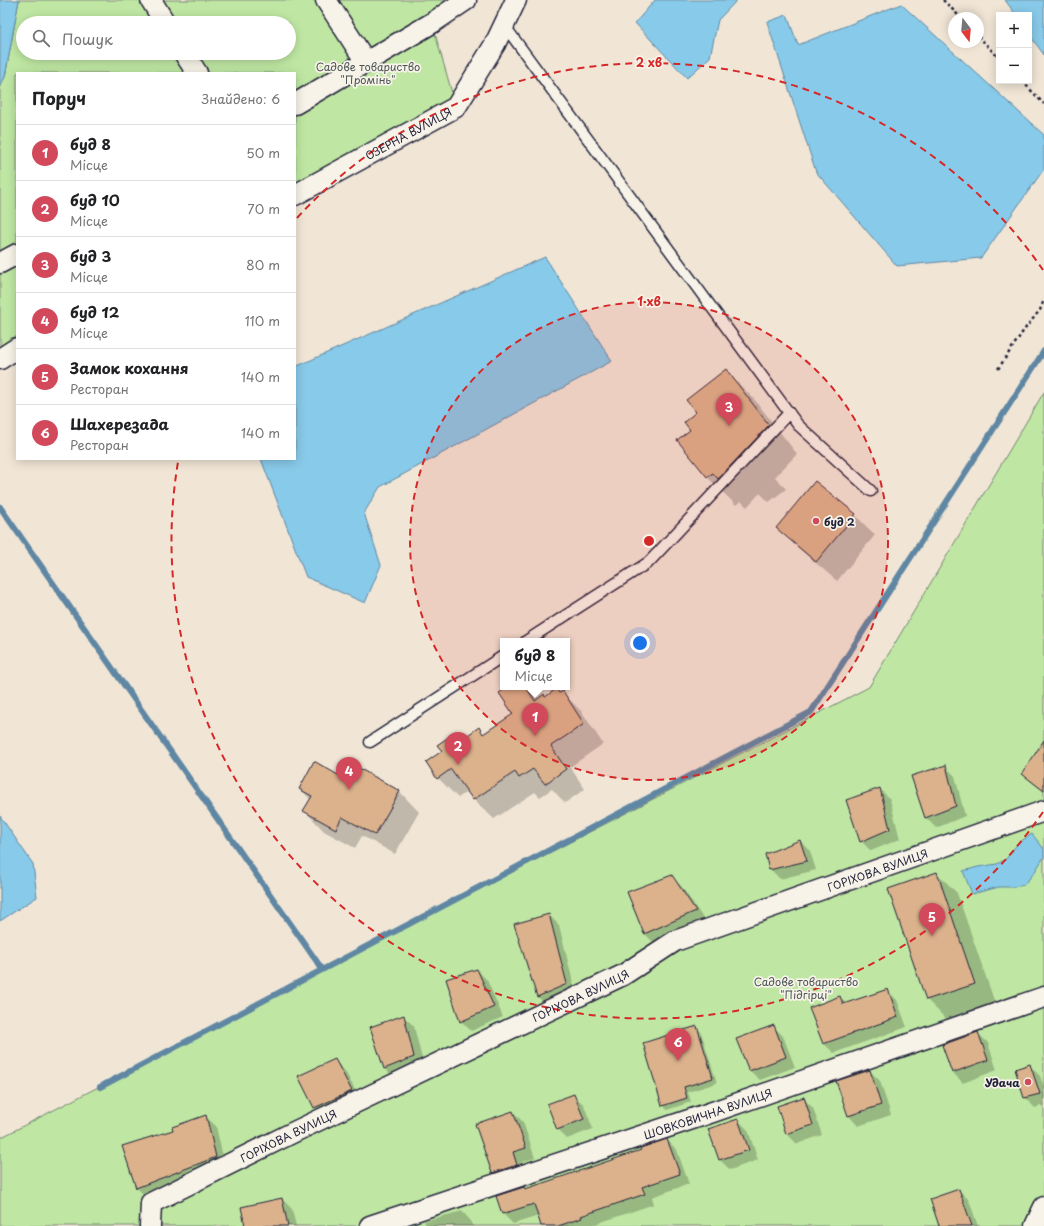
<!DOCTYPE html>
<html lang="uk">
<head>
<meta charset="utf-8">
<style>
  :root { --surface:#fff; --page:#f2f2f2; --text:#202124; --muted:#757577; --line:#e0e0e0; --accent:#d1495b }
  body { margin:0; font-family:"Playpen Sans",sans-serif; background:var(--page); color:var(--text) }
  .controls { position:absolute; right:12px; top:12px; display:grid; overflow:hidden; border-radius:0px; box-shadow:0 2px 10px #0003 }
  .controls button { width:36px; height:36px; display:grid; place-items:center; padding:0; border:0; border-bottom:1px solid var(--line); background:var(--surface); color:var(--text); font:20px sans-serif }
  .compass { position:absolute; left:948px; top:12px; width:36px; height:36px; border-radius:50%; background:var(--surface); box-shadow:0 2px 10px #0003; rotate:164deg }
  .you { position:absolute; left:640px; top:643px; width:14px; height:14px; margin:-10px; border:3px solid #fff; border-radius:50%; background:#1a73e8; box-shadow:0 0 0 6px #1a73e833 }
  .badge { display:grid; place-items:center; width:26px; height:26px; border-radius:50%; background:var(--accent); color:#fff; font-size:13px; font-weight:700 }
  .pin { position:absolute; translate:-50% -33px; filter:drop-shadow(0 1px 2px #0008) }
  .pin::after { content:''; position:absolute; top:21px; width:14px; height:12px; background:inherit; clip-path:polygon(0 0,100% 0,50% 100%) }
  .popup { position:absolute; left:500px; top:638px; width:70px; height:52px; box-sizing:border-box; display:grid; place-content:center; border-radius:0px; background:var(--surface); filter:drop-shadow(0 1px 3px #0005); font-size:13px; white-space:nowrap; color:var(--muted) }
  .popup b { font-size:15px; color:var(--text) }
  .popup::after { content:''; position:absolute; left:50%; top:100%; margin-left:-8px; border:8px solid transparent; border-top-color:var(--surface) }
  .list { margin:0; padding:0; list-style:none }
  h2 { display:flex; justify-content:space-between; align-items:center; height:52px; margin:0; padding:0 16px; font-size:17px }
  h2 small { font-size:13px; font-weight:400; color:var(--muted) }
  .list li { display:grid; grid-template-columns:26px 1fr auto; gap:12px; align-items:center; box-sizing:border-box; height:56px; padding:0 16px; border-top:1px solid var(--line) }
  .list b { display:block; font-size:15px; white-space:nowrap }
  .list p { margin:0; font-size:13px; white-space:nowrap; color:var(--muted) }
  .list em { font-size:13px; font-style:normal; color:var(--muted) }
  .icon { flex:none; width:22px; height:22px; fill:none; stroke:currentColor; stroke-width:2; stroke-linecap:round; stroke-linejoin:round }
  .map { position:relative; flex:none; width:1044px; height:1226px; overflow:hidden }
  .search { position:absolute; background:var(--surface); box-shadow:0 2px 10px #0003; left:16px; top:16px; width:280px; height:44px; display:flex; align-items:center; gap:10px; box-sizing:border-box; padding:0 14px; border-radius:22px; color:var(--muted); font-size:15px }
  .panel { position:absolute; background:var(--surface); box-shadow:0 2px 10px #0003; left:16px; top:72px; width:280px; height:388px; border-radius:0px }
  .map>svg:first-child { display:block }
  .green { fill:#bfe7a3; stroke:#70846f; fill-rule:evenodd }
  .water { fill:#88cae9; stroke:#5f87a3 }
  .shadow { fill:#0003 }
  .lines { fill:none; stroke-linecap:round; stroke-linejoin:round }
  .stream { stroke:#5f87a3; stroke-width:6 }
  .building { fill:#dbb28c; stroke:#22223b }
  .lane-casing { stroke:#22223b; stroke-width:13 }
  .street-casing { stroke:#22223b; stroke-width:23 }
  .path { stroke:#22223b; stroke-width:2.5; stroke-dasharray:3 3; stroke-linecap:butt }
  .lane { stroke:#f7f3e8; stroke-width:10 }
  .street { stroke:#f7f3e8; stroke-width:20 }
  .ring { fill:none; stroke:#d62828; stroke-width:2; stroke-dasharray:7 5 }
  .poi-dot { fill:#d1495b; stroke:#f7f3e8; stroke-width:1.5 }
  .labels { text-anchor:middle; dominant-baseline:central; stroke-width:3.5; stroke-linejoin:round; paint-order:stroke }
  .park-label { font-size:11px; fill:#495355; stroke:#f7f3e8 }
  .street-label { font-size:11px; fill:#22223b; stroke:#f7f3e8 }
  .poi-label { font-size:11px; font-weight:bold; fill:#22223b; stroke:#f7f3e8; text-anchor:start }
  .centre { fill:#d62828; stroke:#f7f3e8; stroke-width:2 }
  .ring-label { font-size:12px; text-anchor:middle; font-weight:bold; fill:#d62828; stroke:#f7f3e8; stroke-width:3.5; stroke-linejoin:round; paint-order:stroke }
</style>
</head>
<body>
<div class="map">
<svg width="1044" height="1226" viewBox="0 0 1044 1226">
  <rect width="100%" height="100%" fill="#f1e6d6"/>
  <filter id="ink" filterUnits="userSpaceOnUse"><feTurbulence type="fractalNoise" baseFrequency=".025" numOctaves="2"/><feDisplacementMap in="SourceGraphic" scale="8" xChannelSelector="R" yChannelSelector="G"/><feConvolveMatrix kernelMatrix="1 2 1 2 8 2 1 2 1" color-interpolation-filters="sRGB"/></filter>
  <g filter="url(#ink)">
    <g class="green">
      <path d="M19,0H466L432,23L456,107L295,195V73H17V348L0,359V86L5,77ZM23,23H289V53H23Z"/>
      <path d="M1044,392V1226H0V1138L869,687Z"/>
    </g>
    <g class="water">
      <path d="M0,0H19L5,77L0,86Z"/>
      <path d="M655,0H737L718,20L710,57L687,78L635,23Z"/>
      <path d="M1005,0H1044V55L1029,34V15H1016Z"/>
      <path d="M901,4L1044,135V169L981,258L897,266L816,172L767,22L787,15L798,45Z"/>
      <path d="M545,257L612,361L380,487L364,513L381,565L365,603L306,577L261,459H295V367Z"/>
      <path d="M0,816L33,864L37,897L0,921Z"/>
      <path d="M1032,834L1044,849V857L1034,873L1024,885L1014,887H999L972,894L963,871L978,867L997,864L1006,859L1018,843Z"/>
    </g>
    <g class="shadow">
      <path d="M726,371L754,399L797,454L775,477L786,489L769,502L760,493L747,507L741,501L736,505L707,477L692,430L697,413Z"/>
      <path d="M855,515L875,535L837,581L797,547L778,528Z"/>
      <path d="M510,687H527L539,699L544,696L546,698L560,694L562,692L582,712L603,744L570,767L585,789L565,803L552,789L540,797L535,792L494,819L474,800L468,791L458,798L438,778L456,734L462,740L478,729L484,735L515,714Z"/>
      <path d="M1044,742V792L1033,783L1023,774Z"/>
      <path d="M945,766L955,776L965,816L936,828L926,818L912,777Z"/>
      <path d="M355,767L400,792L419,812L395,854L362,836L355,848L324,831L305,811L311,800L300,789L339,776Z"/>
      <path d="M880,789L890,799L900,839L871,851L861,841Z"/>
      <path d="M800,841L810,851L816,870L780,879L770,869Z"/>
      <path d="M937,873L957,893L995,1003L947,1020L927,1000L889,889Z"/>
      <path d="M672,877L682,887L705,921L655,944L645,934L628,893Z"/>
      <path d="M549,915L559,925L576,994L547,1006L537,996Z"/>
      <path d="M477,970L487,980L503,1017L471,1031L461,1021Z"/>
      <path d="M887,990L897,1000L907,1027L834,1053L824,1044L840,997L847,1004Z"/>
      <path d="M404,1017L414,1026L424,1067L395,1079L385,1069L371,1027Z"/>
      <path d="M773,1026L783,1036L795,1067L760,1080L750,1071Z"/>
      <path d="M697,1027L701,1032L717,1083L688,1092L691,1102L667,1110L663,1105Z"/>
      <path d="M978,1033L988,1043L997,1070L963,1083L953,1073L943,1045Z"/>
      <path d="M335,1061L345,1071L361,1101L325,1117L315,1107Z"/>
      <path d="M1030,1066L1040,1076L1044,1087V1105L1035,1108L1025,1098L1017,1070Z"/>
      <path d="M870,1071L880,1081L891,1115L858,1126L849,1116Z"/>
      <path d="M574,1095L584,1105L593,1129L567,1139L558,1129Z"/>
      <path d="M803,1098L813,1108L822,1135L797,1144L787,1134Z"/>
      <path d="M513,1112L523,1122L535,1158L522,1162L526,1175L503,1183L493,1173L477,1125Z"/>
      <path d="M206,1117L216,1126L225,1166L147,1198L137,1188L123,1147L174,1130Z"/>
      <path d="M738,1120L748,1130L758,1160L730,1170L720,1160L709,1130Z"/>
      <path d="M667,1140L677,1150L689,1184L652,1197L654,1204L590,1226H542L539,1216L513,1224L503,1214L525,1190L642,1150Z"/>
      <path d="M959,1190L969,1200L978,1226H940Z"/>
      <path d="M282,1199L292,1209L296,1226H246Z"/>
      <path d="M462,1211L471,1221L473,1226H426L424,1221Z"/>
    </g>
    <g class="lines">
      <g class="stream">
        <path d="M0,507L322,969"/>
        <path d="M100,1087L811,712L1044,351"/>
      </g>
    </g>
    <g class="building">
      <path d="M726,369L769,425L718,479L713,473L707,477L677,440L690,430L684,422L696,412L686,400Z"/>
      <path d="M815,481L856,514L816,562L776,528Z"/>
      <path d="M508,687H526L535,701L544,694L545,697L556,689L559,693L563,691L584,724L551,746L566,769L545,784L533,769L519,778L515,772L473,800L451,769L437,779L426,762L442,751L437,745L456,732L461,740L479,727L483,734L513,714L499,693Z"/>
      <path d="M1044,740V791L1022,774Z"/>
      <path d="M314,761L338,775L345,762L354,767L355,766L400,791L375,835L342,817L336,829L303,811L312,796L299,789Z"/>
      <path d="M946,765L956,806L925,818L911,776Z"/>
      <path d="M880,788L890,829L860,842L846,800Z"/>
      <path d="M800,840L807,861L769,870L765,854Z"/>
      <path d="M937,872L975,984L926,1000L888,889Z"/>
      <path d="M672,875L696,911L644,934L627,892Z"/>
      <path d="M549,914L567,984L537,997L514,924Z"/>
      <path d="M477,969L494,1007L460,1022L446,979Z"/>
      <path d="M888,989L898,1017L823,1044L809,1008L840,996L843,1004Z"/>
      <path d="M404,1015L414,1057L384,1069L370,1027Z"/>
      <path d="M774,1025L786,1057L749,1071L736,1039Z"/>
      <path d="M697,1026L713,1078L684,1087L687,1098L662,1106L643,1043Z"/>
      <path d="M978,1032L988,1060L952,1073L942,1045Z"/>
      <path d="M335,1059L352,1091L314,1108L298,1076Z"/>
      <path d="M1030,1064L1040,1094L1024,1098L1015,1069Z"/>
      <path d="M870,1070L881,1105L848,1116L836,1081Z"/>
      <path d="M574,1094L584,1119L557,1130L547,1104Z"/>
      <path d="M804,1097L813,1125L786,1134L777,1106Z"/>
      <path d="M513,1111L526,1148L513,1152L517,1165L492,1173L475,1124Z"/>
      <path d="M206,1115L216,1157L136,1188L122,1146L173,1130L172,1127Z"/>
      <path d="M738,1119L749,1150L719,1160L708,1129Z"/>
      <path d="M667,1139L680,1174L642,1187L645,1194L581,1216L582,1218L558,1226H541L534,1204L502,1214L496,1196L524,1187L525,1189L567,1175L641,1150L640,1148Z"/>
      <path d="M959,1189L972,1226H939L930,1199Z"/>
      <path d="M282,1198L288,1226H245L241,1207Z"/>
    </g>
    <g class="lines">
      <defs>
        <g id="lane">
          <path d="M504,25L798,425L871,491"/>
          <path d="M526,641L649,562L789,413"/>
          <path d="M370,742L503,656"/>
        </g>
        <g id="street">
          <path d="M151,0L165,23"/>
          <path d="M326,0L366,62"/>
          <path d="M184,53L197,73"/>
          <path d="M295,104L432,23L466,0"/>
          <path id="s1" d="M295,195L456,107L495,44L516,0"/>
          <path d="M0,263L17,254"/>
          <path d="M0,359L17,348"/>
          <path id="s2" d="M150,1226L151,1203L294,1132L623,975L675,941L1044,811"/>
          <path id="s3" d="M370,1226L704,1115L1044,997"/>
          <path d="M1035,1226L1044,1207"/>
        </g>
      </defs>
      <use href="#lane" class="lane-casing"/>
      <use href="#street" class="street-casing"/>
      <g class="path">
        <path d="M943,0L961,18"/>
        <path d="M978,36L999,58"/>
        <path d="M1022,81L1044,104"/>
        <path d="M998,369L1024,330L1040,310L1044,300"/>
      </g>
      <use href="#lane" class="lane"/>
      <use href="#street" class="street"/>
    </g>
  </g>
  <circle cx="649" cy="541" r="239" fill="#d62828" fill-opacity=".12"/>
  <g class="ring">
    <circle cx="649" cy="541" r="239"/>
    <path d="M1043 812A478 478 0 0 1 178 462M297 218A478 478 0 0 1 1043 270"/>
  </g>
  <g class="poi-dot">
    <circle cx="816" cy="521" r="4"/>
    <circle cx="1028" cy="1082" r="4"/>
  </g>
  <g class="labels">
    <g class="park-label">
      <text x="368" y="66">Садове товариство<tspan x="368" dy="13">"Промінь"</tspan></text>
      <text x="806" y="981">Садове товариство<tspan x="806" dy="13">"Підгірці"</tspan></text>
    </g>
    <g class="street-label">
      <text stroke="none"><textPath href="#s1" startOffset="129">ОЗЕРНА ВУЛИЦЯ</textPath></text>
      <text stroke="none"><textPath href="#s2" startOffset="824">ГОРІХОВА ВУЛИЦЯ</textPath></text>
      <text stroke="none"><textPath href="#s2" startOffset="500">ГОРІХОВА ВУЛИЦЯ</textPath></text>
      <text stroke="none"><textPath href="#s3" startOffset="356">ШОВКОВИЧНА ВУЛИЦЯ</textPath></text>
      <text stroke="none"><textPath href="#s2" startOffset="176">ГОРІХОВА ВУЛИЦЯ</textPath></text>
    </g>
    <g class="poi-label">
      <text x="824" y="521">буд 2</text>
      <text x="1020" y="1082" text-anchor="end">Удача</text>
    </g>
  </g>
  <circle cx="649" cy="541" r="6" class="centre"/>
  <g class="ring-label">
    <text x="649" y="67">2 хв</text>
    <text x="649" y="306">1 хв</text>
  </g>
</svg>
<div class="controls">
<button>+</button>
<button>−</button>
</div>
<svg class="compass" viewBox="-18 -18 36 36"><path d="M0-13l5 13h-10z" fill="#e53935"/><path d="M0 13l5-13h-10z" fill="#757577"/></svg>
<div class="you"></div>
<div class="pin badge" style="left:535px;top:736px">1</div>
<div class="popup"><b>буд 8</b>Місце</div>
<div class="pin badge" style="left:458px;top:765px">2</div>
<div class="pin badge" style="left:729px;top:426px">3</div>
<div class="pin badge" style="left:349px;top:790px">4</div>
<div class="pin badge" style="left:932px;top:936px">5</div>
<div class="pin badge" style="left:678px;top:1061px">6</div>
<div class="search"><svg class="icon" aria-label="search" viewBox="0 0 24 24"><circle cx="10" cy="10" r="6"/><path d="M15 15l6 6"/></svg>Пошук</div>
<section class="panel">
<h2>Поруч<small>Знайдено: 6</small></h2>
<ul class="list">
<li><span class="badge">1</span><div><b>буд 8</b><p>Місце</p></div><em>50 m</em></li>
<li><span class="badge">2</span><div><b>буд 10</b><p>Місце</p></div><em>70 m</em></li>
<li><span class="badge">3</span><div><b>буд 3</b><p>Місце</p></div><em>80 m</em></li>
<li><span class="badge">4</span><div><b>буд 12</b><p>Місце</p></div><em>110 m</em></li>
<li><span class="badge">5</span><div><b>Замок кохання</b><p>Ресторан</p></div><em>140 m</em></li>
<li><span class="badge">6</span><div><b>Шахерезада</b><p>Ресторан</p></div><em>140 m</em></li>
</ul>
</section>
</div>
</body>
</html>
